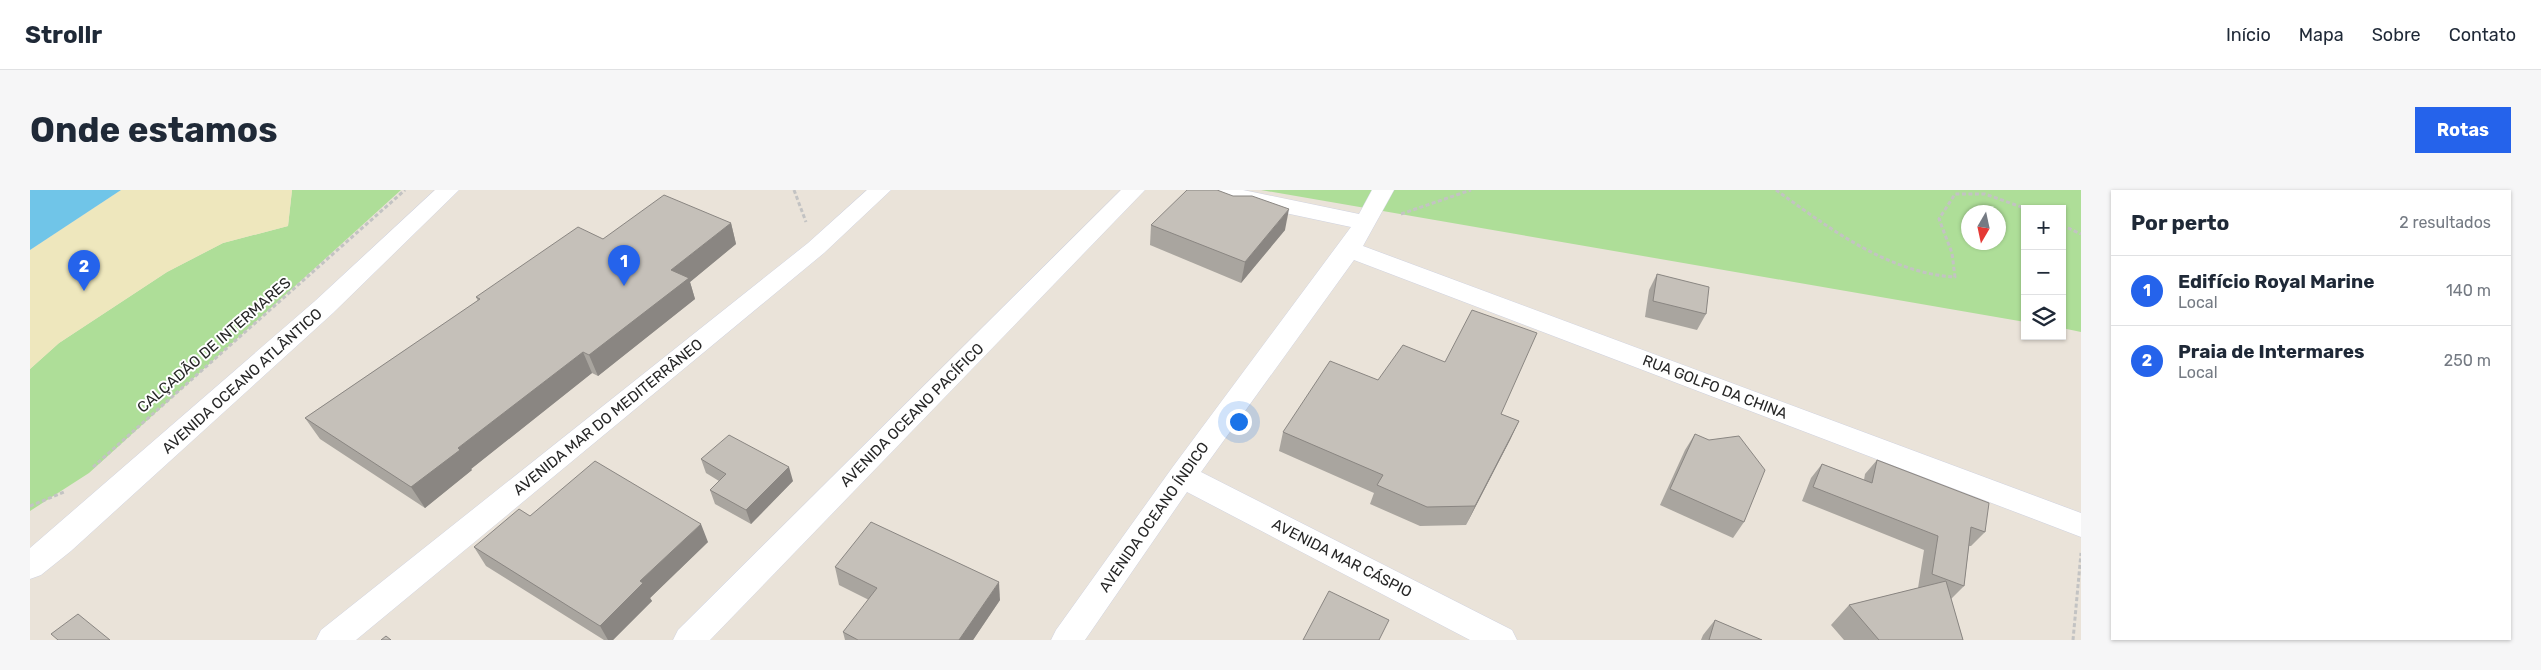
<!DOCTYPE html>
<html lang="pt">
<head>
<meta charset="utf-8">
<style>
  :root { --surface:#fff; --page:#f6f6f7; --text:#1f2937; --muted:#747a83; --line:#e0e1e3; --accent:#2563eb }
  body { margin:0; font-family:Rubik,sans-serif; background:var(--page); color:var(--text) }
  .controls { position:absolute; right:15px; top:15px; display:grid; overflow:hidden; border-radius:0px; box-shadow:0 1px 4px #0004 }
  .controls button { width:45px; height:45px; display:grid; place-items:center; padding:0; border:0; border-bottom:1px solid var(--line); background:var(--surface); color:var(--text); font:25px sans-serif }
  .compass { position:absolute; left:1931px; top:15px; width:45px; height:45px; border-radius:50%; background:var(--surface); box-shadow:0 1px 4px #0004; rotate:189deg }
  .you { position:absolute; left:1208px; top:231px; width:18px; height:18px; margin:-12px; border:4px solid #fff; border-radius:50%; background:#1a73e8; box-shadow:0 0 0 8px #1a73e833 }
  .badge { display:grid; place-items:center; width:32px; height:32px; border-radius:50%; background:var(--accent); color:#fff; font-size:16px; font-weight:700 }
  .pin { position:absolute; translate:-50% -41px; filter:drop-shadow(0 1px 2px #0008) }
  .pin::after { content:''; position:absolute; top:26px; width:18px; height:15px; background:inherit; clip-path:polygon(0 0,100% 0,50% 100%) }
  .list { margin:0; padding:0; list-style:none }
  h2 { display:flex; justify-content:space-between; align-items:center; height:65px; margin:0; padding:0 20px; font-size:21px }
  h2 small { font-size:16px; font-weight:400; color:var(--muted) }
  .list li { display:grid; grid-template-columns:32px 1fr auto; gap:15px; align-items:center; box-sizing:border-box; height:70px; padding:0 20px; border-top:1px solid var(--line) }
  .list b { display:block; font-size:19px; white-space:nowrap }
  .list p { margin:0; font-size:16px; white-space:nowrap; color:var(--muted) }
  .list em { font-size:16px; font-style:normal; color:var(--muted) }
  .icon { flex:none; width:28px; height:28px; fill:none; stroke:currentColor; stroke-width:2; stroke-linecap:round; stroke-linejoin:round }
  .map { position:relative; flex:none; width:2051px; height:450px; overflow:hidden; border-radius:0px }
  header { display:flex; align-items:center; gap:30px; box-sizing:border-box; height:70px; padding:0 25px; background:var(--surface); border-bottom:1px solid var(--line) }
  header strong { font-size:24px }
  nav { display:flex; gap:28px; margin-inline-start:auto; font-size:18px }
  .intro { display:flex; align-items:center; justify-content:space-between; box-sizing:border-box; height:120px; padding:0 30px }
  h1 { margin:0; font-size:35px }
  .button { padding:12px 22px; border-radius:0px; background:var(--accent); color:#fff; font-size:18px; font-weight:700 }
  main { display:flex; gap:30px; padding:0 30px }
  aside { flex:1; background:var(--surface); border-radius:0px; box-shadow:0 1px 4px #0004 }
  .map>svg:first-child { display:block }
  .green { fill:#aede98; fill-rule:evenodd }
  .sand { fill:#eee7bd }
  .water { fill:#70c5e8 }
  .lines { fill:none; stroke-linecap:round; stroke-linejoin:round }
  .street-casing { stroke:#cfd2e0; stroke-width:1 }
  .secondary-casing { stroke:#cfd2e0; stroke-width:1 }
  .path { stroke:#c3c3c3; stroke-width:3; stroke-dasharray:4 2.5; stroke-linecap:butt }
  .street { fill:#fff; fill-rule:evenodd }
  .secondary { fill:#fff; fill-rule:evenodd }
  .wall { fill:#a9a59f }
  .shaded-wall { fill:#8a8682 }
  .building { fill:#c5c0b9; stroke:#8a8682 }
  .labels { text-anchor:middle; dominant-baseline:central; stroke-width:4; stroke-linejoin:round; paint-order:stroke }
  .street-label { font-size:15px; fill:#272727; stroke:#fff }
</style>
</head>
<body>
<header>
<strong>Strollr</strong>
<nav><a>Início</a><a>Mapa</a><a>Sobre</a><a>Contato</a></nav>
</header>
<div class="intro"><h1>Onde estamos</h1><a class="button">Rotas</a></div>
<main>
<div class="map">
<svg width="2051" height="450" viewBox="0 0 2051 450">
  <rect width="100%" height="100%" fill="#eae3d9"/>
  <g class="green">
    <path d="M262,0H371L59,283L0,321V179L29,153L137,82L193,53L258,36Z"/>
    <path d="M1231,0H2051V142L2032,138V19H1995V132ZM1938,22H1968V52H1938Z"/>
  </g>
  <path class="sand" d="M91,0H262L258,36L193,53L137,82L29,153L0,179V60Z"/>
  <path class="water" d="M0,0H91L0,60Z"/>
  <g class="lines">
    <defs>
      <g id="street">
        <path d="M837,0H861L794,63L326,450H286L291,440L778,53Z"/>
        <path d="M1091,0H1115L680,450H643L648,440Z"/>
        <path d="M1169,0H1213L1329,24L1342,0H1364L1333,56L2051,323V347L1324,70L1171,282L1482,440L1487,450H1440L1157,302L1055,450H1021L1026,440L1142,278L1321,37L1180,7L1172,5Z"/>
      </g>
      <path id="secondary" d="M405,0H429L303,123L41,361L11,385L0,389V358L285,111Z"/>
    </defs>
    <use href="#street" class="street-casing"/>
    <use href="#secondary" class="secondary-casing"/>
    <g class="path">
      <path d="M764,0L776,32"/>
      <path d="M1746,0C1799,38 1858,83 1925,87L1922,63L1909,29L1925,4H1955L1997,19"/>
      <path d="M1371,24L1441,0"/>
      <path d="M2032,35L2051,44"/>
      <path d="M63,277L375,0"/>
      <path d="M0,316L34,302"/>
      <path d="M2043,450L2051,363"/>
    </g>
    <use href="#street" class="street"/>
    <use href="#secondary" class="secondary"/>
  </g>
  <g class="wall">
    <path d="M1203,6L1255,40L1211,93L1120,55L1121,35Z"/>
    <path d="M701,33L706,54L660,92L665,109L568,186L562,183L441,279L442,280L395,318L290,249L275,228L448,111L446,107L573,49Z"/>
    <path d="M1627,84L1676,124L1667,140L1615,127L1619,100Z"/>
    <path d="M1471,224L1489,231L1480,250L1436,335L1390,336L1340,314L1344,303L1249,261L1253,242Z"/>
    <path d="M1665,244L1714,332L1703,348L1630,315L1655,260Z"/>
    <path d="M671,269L763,291L721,334L685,314L680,300L689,291L676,283Z"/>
    <path d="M1847,270L1955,342L1941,356H1939L1934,396L1921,409L1933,450H1814L1801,435L1819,415L1888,398L1894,360L1772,311L1781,288L1792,274L1834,290L1835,284Z"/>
    <path d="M500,326L678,352L620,408L622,411L583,450H574L456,376L444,357Z"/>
    <path d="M805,377L970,410L943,450H815L813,442L839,410L809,395Z"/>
    <path d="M1685,430L1732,450H1671L1673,445Z"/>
  </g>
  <g class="shaded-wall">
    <path d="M1259,19L1255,40L1211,93L1215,72Z"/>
    <path d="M701,33L706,54L660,92L665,109L568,186L559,165L641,80Z"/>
    <path d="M553,162L562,183L441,279L442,280L395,318L381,297L428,258Z"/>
    <path d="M1489,231L1480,250L1436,335L1445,316Z"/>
    <path d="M759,277L763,291L721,334L716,320Z"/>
    <path d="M671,334L678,352L620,408L622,411L583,450H578L570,436L610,391Z"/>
    <path d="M969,392L970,410L943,450H929Z"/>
  </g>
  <g class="building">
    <path d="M1157,0H1187L1203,6H1222L1259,19L1215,72L1121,35Z"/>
    <path d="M634,5L701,33L641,80L659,88L559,165L553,162L428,258L430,260L381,297L275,228L450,109L446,107L548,37L573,49Z"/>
    <path d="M1627,84L1679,97L1676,124L1623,111Z"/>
    <path d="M1442,120L1507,143L1471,224L1489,231L1445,316L1397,317L1347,295L1353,285L1253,242L1300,171L1348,190L1373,155L1415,172Z"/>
    <path d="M1665,244L1679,250L1709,246L1735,280L1714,332L1640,299Z"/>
    <path d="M699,245L759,277L716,320L680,300L696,284L671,269Z"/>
    <path d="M1847,270L1959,313L1955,342L1941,337L1934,396L1902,384L1908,346L1783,297L1792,274L1842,293Z"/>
    <path d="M565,271L671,334L610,391L613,393L570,436L444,357L489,319L500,326Z"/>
    <path d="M841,332L969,392L929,450H930H828L813,442L847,398L805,377Z"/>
    <path d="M1916,391L1933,450H1849L1819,415Z"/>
    <path d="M1299,401L1359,430L1349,450H1273Z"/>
    <path d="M48,424L80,450H28L21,444Z"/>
    <path d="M1685,430L1732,450H1679Z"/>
    <path d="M356,446L361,450H351Z"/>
  </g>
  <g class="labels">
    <g class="street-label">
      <text transform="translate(184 155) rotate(-41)">CALÇADÃO DE INTERMARES</text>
      <text transform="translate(212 191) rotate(-42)">AVENIDA OCEANO ATLÂNTICO</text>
      <text transform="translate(1685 197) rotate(21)">RUA GOLFO DA CHINA</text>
      <text transform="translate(882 225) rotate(-45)">AVENIDA OCEANO PACÍFICO</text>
      <text transform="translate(578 227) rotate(-39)">AVENIDA MAR DO MEDITERRÂNEO</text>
      <text transform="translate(1124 327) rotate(-55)">AVENIDA OCEANO ÍNDICO</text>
      <text transform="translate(1312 368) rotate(27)">AVENIDA MAR CÁSPIO</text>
    </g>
  </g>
</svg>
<div class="controls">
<button>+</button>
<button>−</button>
<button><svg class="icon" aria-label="layers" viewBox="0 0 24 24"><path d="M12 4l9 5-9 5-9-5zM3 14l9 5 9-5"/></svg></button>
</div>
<svg class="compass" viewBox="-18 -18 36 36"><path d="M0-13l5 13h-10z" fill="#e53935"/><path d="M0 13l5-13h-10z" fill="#747a83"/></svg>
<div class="you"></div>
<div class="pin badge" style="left:594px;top:96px">1</div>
<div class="pin badge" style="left:54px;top:101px">2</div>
</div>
<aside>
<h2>Por perto<small>2 resultados</small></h2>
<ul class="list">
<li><span class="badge">1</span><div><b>Edifício Royal Marine</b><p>Local</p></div><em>140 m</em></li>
<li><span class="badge">2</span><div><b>Praia de Intermares</b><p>Local</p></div><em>250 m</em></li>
</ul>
</aside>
</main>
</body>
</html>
